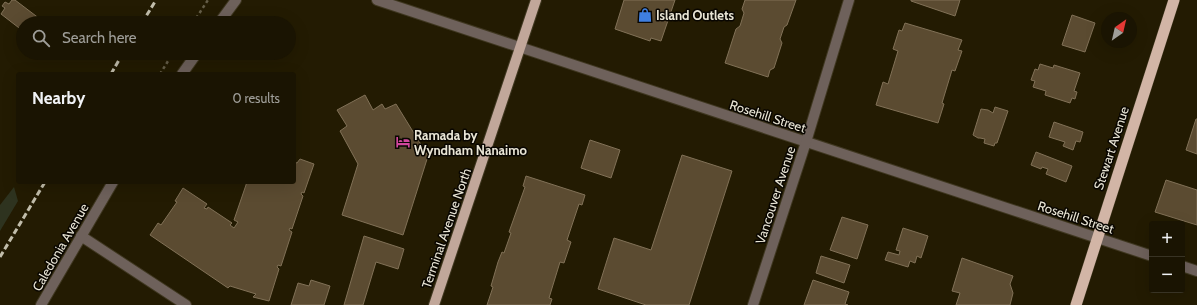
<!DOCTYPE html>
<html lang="en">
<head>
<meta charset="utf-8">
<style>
  :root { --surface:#1a1402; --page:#272111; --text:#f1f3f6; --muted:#9f9e99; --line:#383324 }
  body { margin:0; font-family:Cabin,sans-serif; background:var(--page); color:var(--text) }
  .controls { position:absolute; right:12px; bottom:12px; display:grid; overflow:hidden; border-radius:4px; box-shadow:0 4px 16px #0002 }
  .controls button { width:36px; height:36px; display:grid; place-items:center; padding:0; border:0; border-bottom:1px solid var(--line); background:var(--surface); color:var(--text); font:20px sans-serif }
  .compass { position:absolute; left:1101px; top:12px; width:36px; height:36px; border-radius:50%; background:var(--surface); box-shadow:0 4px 16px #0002; rotate:34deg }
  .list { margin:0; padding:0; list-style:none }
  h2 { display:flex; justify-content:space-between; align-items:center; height:52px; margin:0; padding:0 16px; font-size:17px }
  h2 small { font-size:13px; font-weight:400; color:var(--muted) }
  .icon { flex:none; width:22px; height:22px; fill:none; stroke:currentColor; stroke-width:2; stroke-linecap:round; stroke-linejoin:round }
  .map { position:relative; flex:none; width:1197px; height:305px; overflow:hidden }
  .search { position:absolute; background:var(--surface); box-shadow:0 4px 16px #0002; left:16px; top:16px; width:280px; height:44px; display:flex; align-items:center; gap:10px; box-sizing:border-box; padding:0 14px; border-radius:22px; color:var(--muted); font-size:15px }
  .panel { position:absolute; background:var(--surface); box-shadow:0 4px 16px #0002; left:16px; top:72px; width:280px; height:112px; border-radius:4px }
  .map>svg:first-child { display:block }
  .green { fill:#2e331f }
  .building { fill:#5b4b31; stroke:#817157 }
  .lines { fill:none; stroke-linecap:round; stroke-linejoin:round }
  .minor-casing { stroke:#3f3720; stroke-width:12 }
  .primary-casing { stroke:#3f3720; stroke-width:12 }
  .trunk-casing { stroke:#3f3720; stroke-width:12 }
  .path { stroke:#665f49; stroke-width:2.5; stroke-dasharray:3 3; stroke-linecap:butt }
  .minor { stroke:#6e615b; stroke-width:10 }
  .primary { stroke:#c1a79a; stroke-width:10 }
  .trunk { stroke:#d2b5a6; stroke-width:11 }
  .rail { stroke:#c1bdab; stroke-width:3; stroke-dasharray:6 3; stroke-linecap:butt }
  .labels { text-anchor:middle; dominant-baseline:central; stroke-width:3; stroke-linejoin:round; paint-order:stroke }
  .poi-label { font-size:13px; font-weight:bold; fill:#e9e5d5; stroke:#090601; text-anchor:start }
  .street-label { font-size:13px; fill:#e9e5d5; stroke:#090601 }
</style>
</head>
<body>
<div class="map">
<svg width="1197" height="305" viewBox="0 0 1197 305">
  <rect width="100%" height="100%" fill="#231b02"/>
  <path class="green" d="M14,187L18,201L0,231V205Z"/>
  <g class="building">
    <path d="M12,0H15L40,19L37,23H23V31L1,14L5,8L2,6L5,2L9,4Z"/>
    <path d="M624,0H675L661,41L651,38L650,41L615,29Z"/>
    <path d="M745,0H796L787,25L784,27L780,39L782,43L774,68L770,70L768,77L725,63L736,29L740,26L744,13L742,9Z"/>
    <path d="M911,0H960L955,16L911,1Z"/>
    <path d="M1072,15L1095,23L1085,52L1062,45Z"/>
    <path d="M905,23L962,40L958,50L962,51L955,71L952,70L942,103L944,104L938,123L876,105L883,82L888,84L898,51L893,49L899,30L902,31Z"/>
    <path d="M1040,64L1053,68L1054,65L1080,73L1074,91L1077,92L1075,99L1072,98L1070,103L1045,95L1046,91L1033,87L1035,81L1031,80L1035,69L1038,70Z"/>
    <path d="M365,95L373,110L382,104L385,109L396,104L428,156L403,235L342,215L358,164L340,131L347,126L337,110Z"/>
    <path d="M995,107L1008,111L997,143H995L994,146L984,143L985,139L980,138H978L973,135L981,109L988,110L993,113Z"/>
    <path d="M1196,119H1197V154L1186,150Z"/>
    <path d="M1054,122L1083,132L1080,142L1076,141L1073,150L1063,146L1065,142L1049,137Z"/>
    <path d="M590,140L620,150L611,178L581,168Z"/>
    <path d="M1036,152L1072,166L1066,182L1046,174L1048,169L1042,167L1041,169L1031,165Z"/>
    <path d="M682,155L732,171L689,305H646L598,289L614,238L651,250Z"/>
    <path d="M300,159L314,164L304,193L302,192L301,194L303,196L292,229L290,228L289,230L292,232L281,266L278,265L277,267L279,269L269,301L253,297L256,294L230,286L228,288L150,235L158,223L161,225L177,202L175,201L183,188L207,204L204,208L207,209L208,207L232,223L230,225L234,228L238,222L234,220L247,182H294V162L297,163Z"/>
    <path d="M526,176L585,195L582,205L579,204L567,240L571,242L564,263L560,262L549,298L552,299L550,305H487L493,287L491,286L498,262L502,252L504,253L511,233L509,232L525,187L523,186Z"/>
    <path d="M1166,180L1197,190V225L1155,212Z"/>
    <path d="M842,217L868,225L857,259L830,250Z"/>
    <path d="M903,228L928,236L921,258L917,256L915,263L910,261L908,267L885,260L888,252L899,255L900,251L896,250Z"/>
    <path d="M364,236L404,249L398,269L376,262L363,305H344Z"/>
    <path d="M821,256L850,265L844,283L816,273Z"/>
    <path d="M962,258L1013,276L1010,284L1013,293L1010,305H956L960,293L952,291Z"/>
    <path d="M311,280L330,286L324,305H291L298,283L309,286Z"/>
    <path d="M813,280L849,292L845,304L848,305H804Z"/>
  </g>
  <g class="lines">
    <defs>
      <g id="minor">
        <path d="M377,0L1152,256"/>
        <path d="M219,23L236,0"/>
        <path d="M182,74L197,53"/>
        <path d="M81,236L186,305"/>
        <path d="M1182,266L1197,271"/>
        <path d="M41,305L113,182"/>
        <path d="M753,305L806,142L849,0"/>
      </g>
      <path id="primary" d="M434,305L536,0"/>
      <path id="trunk" d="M1076,305L1174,0"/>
    </defs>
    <use href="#minor" class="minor-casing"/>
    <use href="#primary" class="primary-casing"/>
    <use href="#trunk" class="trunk-casing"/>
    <g class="path">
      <path d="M193,23L208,0"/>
      <path d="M160,74L173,53"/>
    </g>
    <use href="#minor" class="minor"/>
    <use href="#primary" class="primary"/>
    <use href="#trunk" class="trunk"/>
    <g class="rail">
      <path d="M142,23L156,0"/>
      <path d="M111,74L123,53"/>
      <path d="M0,257L45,182"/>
    </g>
  </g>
  <defs>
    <symbol id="shop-bare" viewBox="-9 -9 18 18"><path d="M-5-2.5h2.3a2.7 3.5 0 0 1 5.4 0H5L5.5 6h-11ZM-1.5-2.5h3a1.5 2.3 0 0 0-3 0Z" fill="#3f7fe0" stroke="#090601" stroke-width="2.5" paint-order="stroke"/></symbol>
    <symbol id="hotel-bare" viewBox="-9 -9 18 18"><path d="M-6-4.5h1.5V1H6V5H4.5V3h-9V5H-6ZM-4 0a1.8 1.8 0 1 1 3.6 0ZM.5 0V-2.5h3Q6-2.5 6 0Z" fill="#d1479c" stroke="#090601" stroke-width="2.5" paint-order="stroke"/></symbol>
  </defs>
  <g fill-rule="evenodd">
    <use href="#shop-bare" x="635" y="5" width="20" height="20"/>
    <use href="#hotel-bare" x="393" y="132" width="20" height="20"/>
  </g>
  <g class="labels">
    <g class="poi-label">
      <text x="656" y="15">Island Outlets</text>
      <text x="414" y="135">Ramada by<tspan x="414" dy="15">Wyndham Nanaimo</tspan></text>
    </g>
    <g class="street-label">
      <text transform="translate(768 116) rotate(18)">Rosehill Street</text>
      <text transform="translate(1111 148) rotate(-72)">Stewart Avenue</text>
      <text transform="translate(775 195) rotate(-72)">Vancouver Avenue</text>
      <text transform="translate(1076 217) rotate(18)">Rosehill Street</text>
      <text transform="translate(446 228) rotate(-71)">Terminal Avenue North</text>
      <text transform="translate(60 247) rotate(-60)">Caledonia Avenue</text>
    </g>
  </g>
</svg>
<div class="controls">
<button>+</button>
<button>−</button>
</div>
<svg class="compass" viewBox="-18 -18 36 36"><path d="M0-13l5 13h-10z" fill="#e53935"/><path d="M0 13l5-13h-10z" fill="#9f9e99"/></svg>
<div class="search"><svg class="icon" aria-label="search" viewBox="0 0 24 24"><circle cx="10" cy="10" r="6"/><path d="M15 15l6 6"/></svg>Search here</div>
<section class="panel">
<h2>Nearby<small>0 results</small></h2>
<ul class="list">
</ul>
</section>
</div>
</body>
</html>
